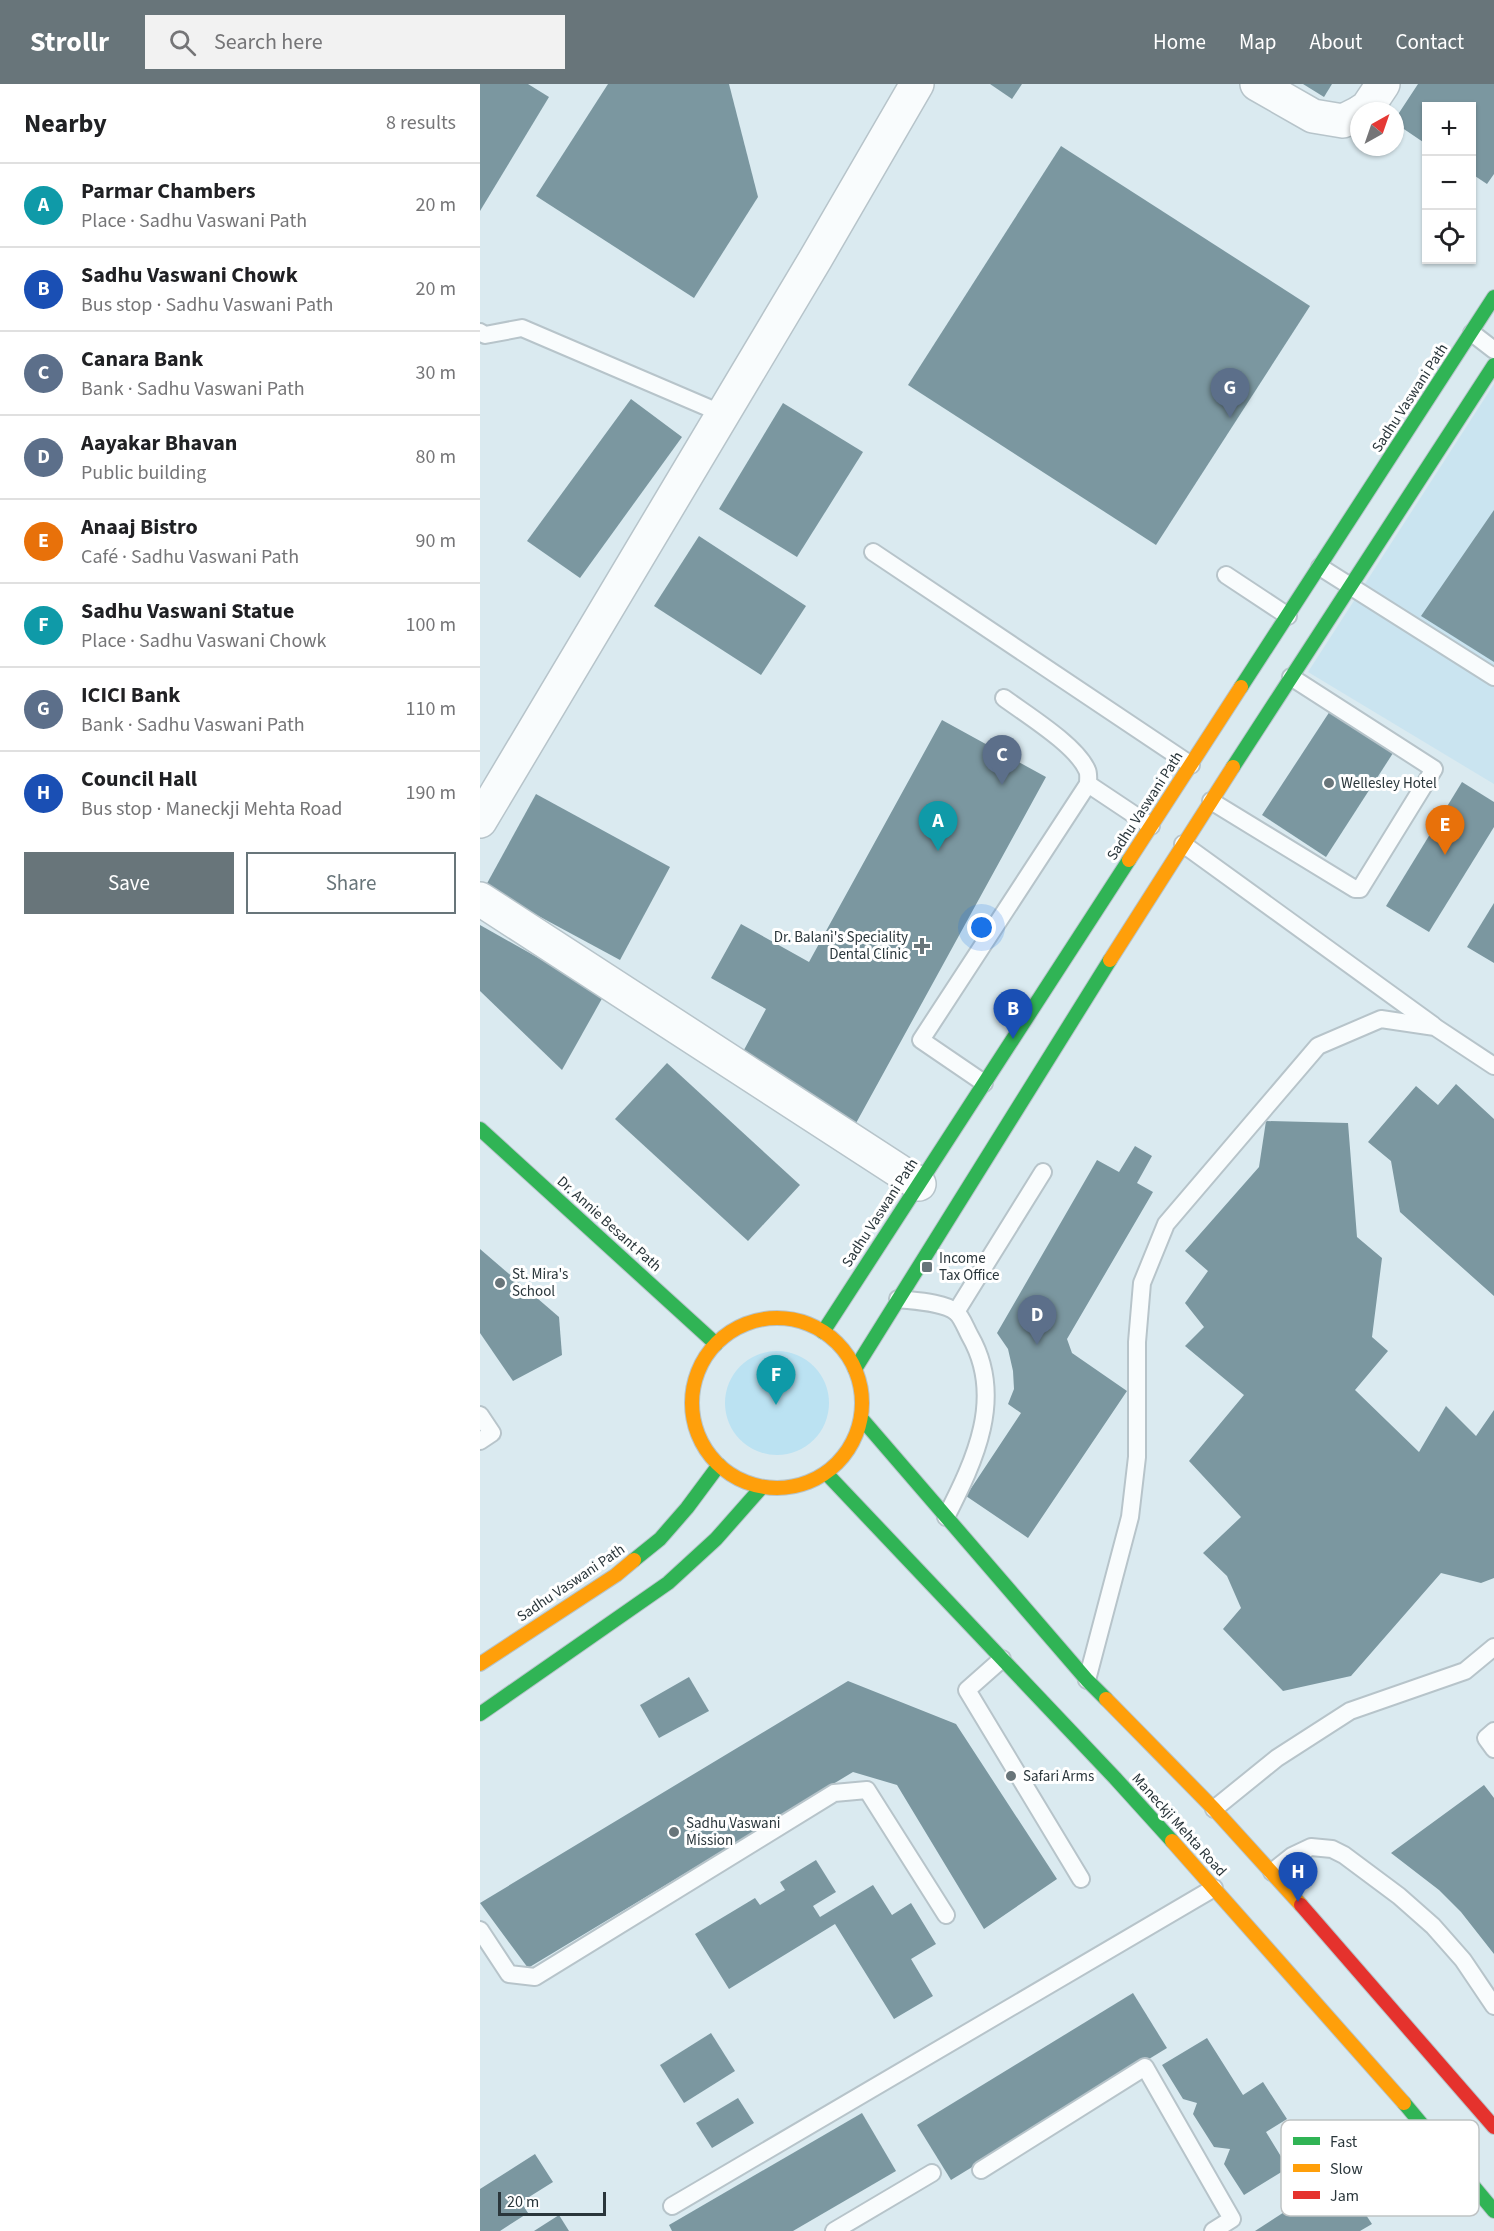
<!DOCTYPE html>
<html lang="en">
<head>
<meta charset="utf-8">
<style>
  :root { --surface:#fff; --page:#f2f2f2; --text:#202124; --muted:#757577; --line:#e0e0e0; --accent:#68757a }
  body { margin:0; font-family:"Source Sans 3",sans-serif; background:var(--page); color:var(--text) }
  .controls { position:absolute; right:18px; top:18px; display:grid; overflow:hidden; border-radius:0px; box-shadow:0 2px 4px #0004 }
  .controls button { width:54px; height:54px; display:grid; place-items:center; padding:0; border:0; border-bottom:2px solid var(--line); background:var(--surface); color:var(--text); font:30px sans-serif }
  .compass { position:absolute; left:870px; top:18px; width:54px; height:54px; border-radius:50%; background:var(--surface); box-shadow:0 2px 4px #0004; rotate:40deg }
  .scale { position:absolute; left:18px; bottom:15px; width:108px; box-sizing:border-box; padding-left:6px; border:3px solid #2a363b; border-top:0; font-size:16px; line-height:21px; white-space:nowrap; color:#2a363b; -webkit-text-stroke:4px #fff; paint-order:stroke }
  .you { position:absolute; left:502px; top:844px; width:21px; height:21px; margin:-15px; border:4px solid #fff; border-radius:50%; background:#1a73e8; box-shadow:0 0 0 9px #1a73e833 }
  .badge { display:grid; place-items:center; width:39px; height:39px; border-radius:50%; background:var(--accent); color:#fff; font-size:20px; font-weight:700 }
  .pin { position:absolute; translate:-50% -50px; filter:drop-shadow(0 2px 3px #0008) }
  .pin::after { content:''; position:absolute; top:32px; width:21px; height:18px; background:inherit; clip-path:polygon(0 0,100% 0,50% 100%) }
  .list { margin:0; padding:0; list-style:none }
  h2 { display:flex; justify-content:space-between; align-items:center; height:78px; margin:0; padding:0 24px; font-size:26px }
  h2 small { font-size:20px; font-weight:400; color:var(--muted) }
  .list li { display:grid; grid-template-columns:39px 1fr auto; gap:18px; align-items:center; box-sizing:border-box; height:84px; padding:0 24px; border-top:2px solid var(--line) }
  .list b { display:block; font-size:22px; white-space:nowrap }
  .list p { margin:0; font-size:20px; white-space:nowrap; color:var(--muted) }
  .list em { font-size:20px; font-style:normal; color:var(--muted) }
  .actions { display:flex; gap:12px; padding:18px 24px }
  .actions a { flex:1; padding:14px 0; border:2px solid var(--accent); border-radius:0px; text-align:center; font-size:21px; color:var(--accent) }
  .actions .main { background:var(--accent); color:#fff }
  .icon { flex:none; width:33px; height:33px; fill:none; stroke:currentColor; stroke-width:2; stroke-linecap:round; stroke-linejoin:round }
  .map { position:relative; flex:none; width:1014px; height:2147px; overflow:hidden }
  header { display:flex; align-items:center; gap:36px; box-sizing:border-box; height:84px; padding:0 30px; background:var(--accent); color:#fff }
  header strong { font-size:28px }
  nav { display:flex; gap:33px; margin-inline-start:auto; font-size:21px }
  .search { width:420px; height:54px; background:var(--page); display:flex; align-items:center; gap:15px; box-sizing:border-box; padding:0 21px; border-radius:0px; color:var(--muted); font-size:22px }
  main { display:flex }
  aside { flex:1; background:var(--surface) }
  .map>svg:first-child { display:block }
  .built { fill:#cae4f0 }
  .green { fill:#bbe2f2 }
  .building { fill:#7b97a0 }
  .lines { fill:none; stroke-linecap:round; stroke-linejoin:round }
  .lane-casing { stroke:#b7c4ca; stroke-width:20 }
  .street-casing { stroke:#b7c4ca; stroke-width:36 }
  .fast-casing { stroke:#b7c4ca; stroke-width:16 }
  .slow-casing { stroke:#b7c4ca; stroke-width:16 }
  .jam-casing { stroke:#b7c4ca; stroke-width:16 }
  .lane { stroke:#f9fcfd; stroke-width:16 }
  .street { stroke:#f9fcfd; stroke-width:33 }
  .fast { stroke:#30b455; stroke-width:14 }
  .slow { stroke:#ff9f0a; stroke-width:14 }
  .jam { stroke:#e5322d; stroke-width:14 }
  .poi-dot { fill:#68757a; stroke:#fff; stroke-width:2 }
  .labels { text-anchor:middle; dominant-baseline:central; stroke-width:6; stroke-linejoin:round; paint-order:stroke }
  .street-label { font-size:15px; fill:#2a363b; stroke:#fff }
  .poi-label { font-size:15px; fill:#2a363b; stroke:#fff; text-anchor:start }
  .key { fill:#fff; stroke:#bfc3c4; stroke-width:1.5 }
  .key-label { font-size:16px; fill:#2a363b }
</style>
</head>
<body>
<header>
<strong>Strollr</strong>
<div class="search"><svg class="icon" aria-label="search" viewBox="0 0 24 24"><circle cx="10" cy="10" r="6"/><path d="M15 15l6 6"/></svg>Search here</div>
<nav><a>Home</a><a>Map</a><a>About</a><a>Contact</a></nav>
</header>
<main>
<aside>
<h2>Nearby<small>8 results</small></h2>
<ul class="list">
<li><span class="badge" style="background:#0f9aa8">A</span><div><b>Parmar Chambers</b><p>Place · Sadhu Vaswani Path</p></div><em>20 m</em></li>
<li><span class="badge" style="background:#1a4fb4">B</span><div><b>Sadhu Vaswani Chowk</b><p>Bus stop · Sadhu Vaswani Path</p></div><em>20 m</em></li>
<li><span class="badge" style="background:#5c6f8a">C</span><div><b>Canara Bank</b><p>Bank · Sadhu Vaswani Path</p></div><em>30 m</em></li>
<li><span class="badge" style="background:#5c6f8a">D</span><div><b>Aayakar Bhavan</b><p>Public building</p></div><em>80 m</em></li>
<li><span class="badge" style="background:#e8710a">E</span><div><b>Anaaj Bistro</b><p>Café · Sadhu Vaswani Path</p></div><em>90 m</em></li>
<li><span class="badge" style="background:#0f9aa8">F</span><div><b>Sadhu Vaswani Statue</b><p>Place · Sadhu Vaswani Chowk</p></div><em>100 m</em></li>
<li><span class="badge" style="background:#5c6f8a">G</span><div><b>ICICI Bank</b><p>Bank · Sadhu Vaswani Path</p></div><em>110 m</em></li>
<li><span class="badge" style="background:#1a4fb4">H</span><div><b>Council Hall</b><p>Bus stop · Maneckji Mehta Road</p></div><em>190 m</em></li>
</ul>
<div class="actions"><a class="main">Save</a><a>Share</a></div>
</aside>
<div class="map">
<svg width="1014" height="2147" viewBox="0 0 1014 2147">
  <rect width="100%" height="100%" fill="#daeaf0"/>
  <path class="built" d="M1014,300V700L828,588Z"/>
  <circle class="green" cx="297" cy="1319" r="52"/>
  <g class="building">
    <path d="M0,0H48L69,13L0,127Z"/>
    <path d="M128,0H249L278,113L214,214L56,112Z"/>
    <path d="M510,0H542L532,15Z"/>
    <path d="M823,0H852L844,13Z"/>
    <path d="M938,0H1014V90L1007,100L992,90V22H946V60L915,39V35Z"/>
    <path d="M581,62L830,222L676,461L428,301Z"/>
    <path d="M151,315L202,353L100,494L47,457Z"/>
    <path d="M303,319L383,368L317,473L239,425Z"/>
    <path d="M1014,426V578L941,532Z"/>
    <path d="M219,452L326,522L281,591L174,522Z"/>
    <path d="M852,624L915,666L846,773L782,731Z"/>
    <path d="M462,636L566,693L375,1041L258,977L286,925L231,894L261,840L329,878Z"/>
    <path d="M982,698L1014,718V743L949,848L906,822Z"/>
    <path d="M56,710L190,783L140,876L5,803Z"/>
    <path d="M1014,819V879L987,863Z"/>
    <path d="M0,841L124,911L82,986L0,907Z"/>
    <path d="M187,979L320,1101L268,1157L135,1035Z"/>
    <path d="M976,1000L1014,1035V1212L920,1128L911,1077L888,1058L936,1002L958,1021Z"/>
    <path d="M786,1037L868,1039L877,1153L902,1174L892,1253L908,1267L875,1306L939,1368L966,1322L996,1352L1014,1326V1494L1001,1499L961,1489L871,1592L803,1607L743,1545L761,1524L747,1492L723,1469L761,1433L709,1377L764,1311L705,1262L724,1243L705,1219L728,1187L705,1167L779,1083Z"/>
    <path d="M655,1062L672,1072L657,1099L673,1108L587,1255L592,1269L647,1307L548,1454L486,1412L541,1329L528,1320L534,1305L533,1287L528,1265L517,1249L617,1076L639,1088Z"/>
    <path d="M0,1165L79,1233L82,1271L33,1297L0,1249Z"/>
    <path d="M209,1593L229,1627L179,1654L160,1621Z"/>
    <path d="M368,1597L476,1640L577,1795L504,1845L417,1701L373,1688L48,1884L0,1819Z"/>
    <path d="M1004,1701L1014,1714V1870L981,1828L959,1806L911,1769Z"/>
    <path d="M336,1776L356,1808L333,1822L340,1833L393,1801L412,1831L431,1819L456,1860L431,1875L453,1912L414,1935L355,1840L249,1905L215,1850L275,1814L280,1821L305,1806L300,1798Z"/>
    <path d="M653,1909L687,1964L471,2096L437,2041Z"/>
    <path d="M231,1949L255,1987L204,2019L180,1981Z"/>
    <path d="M727,1954L763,2011L783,1998L807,2035L786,2048L808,2084L764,2111L744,2080L750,2065L734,2063L713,2030L717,2019L703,2015L682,1981Z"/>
    <path d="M258,2014L274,2039L232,2064L216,2039Z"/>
    <path d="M382,2029L416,2087L313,2147H192L189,2141Z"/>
    <path d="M55,2070L73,2098L41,2118L48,2129L20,2147H0V2105Z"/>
    <path d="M860,2092L892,2140L880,2147H775Z"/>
    <path d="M79,2131L89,2147H54Z"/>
  </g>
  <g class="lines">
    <defs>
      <g id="lane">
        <path d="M0,248L5,251L42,244L243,330"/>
        <path d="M992,249L1014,266"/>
        <path d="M393,468L711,681"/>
        <path d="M840,483L1014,593"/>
        <path d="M746,491L808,532"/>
        <path d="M608,700L671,742"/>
        <path d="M731,717L875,805H880L954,685L811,593"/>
        <path d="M703,760L953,941"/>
        <path d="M504,999L441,956L608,700C608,695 609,690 607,686C596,661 547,631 524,614"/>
        <path d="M418,1215C434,1217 464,1218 476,1228C482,1233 486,1245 490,1252C525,1313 495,1376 466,1433"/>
        <path d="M476,1228L563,1088"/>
        <path d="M0,1331L12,1349L0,1357"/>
        <path d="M522,1575L487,1606L601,1795"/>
        <path d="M607,1596L650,1433L657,1373V1258L662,1199L686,1140L838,962L901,935L955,943L1014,982"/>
        <path d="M1014,1647L1006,1654L1014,1665"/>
        <path d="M734,1725L797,1674L870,1627L985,1587L1014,1563"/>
        <path d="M792,1788L812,1772L831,1763L852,1765L864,1771L919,1812L953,1842L983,1876L1014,1922"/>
        <path d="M0,1846L29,1890L55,1893L354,1709L387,1706L466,1831"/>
        <path d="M501,2086L665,1983L752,2135L733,2147"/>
        <path d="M192,2122L734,1804"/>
        <path d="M354,2147L452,2089"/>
      </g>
      <g id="street">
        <path d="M777,0L833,32L863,37L879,29"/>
        <path d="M882,27L887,24L903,0"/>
        <path d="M0,737L336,174L437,0"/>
        <path d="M0,815L439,1100"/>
      </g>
      <g id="fast">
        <path d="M761,603L1014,213"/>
        <path d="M753,683L1014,281"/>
        <path d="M0,1045L236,1260"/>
        <path d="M343,1248L649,776"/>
        <path d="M375,1285L630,876"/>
        <path d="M381,1334L607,1596L626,1615"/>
        <path d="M346,1389L635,1694L692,1757"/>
        <path d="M154,1476L180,1455L207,1424L239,1381"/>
        <path d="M0,1630L188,1499L236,1455L282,1403"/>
        <path d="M924,2019L1014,2127"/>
      </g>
      <g id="slow">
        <path d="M649,776L761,603"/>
        <path d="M630,876L753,683"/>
        <circle cx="297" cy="1319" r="85"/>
        <path d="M0,1580L136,1491L154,1476"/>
        <path d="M626,1615L734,1725L821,1821"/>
        <path d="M692,1757L924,2019"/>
      </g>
      <path id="jam" d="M821,1821L1014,2043"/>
    </defs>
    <use href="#lane" class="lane-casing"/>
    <use href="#street" class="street-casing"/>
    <use href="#fast" class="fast-casing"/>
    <use href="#slow" class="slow-casing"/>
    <use href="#jam" class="jam-casing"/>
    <use href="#lane" class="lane"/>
    <use href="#street" class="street"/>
    <use href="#fast" class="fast"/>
    <use href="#slow" class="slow"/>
    <use href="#jam" class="jam"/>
  </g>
  <g class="poi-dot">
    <circle cx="849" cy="699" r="6"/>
    <path d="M439 853h6v6h6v6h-6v6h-6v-6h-6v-6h6z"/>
    <rect x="441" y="1177" width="12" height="12" rx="3"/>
    <circle cx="20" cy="1199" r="6"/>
    <circle cx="531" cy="1692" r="6"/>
    <circle cx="194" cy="1748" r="6"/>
  </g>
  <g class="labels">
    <g class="street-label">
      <text transform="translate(930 314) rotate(-57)">Sadhu Vaswani Path</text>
      <text transform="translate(665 722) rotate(-57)">Sadhu Vaswani Path</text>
      <text transform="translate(400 1129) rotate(-57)">Sadhu Vaswani Path</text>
      <text transform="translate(129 1140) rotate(42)">Dr. Annie Besant Path</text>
      <text transform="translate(91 1499) rotate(-34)">Sadhu Vaswani Path</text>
      <text transform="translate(699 1741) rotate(48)">Maneckji Mehta Road</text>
    </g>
    <g class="poi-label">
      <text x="861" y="699">Wellesley Hotel</text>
      <text x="428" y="853" text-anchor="end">Dr. Balani's Speciality<tspan x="428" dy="17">Dental Clinic</tspan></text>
      <text x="459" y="1174">Income<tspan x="459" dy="17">Tax Office</tspan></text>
      <text x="32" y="1190">St. Mira's<tspan x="32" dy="17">School</tspan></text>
      <text x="543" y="1692">Safari Arms</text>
      <text x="206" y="1739">Sadhu Vaswani<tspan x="206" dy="17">Mission</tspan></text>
    </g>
  </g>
  <rect x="801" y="2036" width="198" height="96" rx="9" class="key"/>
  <rect x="813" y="2053" width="27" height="8" fill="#30b455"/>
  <rect x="813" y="2080" width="27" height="8" fill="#ff9f0a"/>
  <rect x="813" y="2107" width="27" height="8" fill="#e5322d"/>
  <g class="key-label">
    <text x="850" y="2063">Fast</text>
    <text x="850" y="2090">Slow</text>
    <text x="850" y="2117">Jam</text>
  </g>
</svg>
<div class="controls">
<button>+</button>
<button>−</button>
<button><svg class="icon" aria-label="locate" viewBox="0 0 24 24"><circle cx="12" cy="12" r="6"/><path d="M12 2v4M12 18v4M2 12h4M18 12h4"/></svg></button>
</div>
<svg class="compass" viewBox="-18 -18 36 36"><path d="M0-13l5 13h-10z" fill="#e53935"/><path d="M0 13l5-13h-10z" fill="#757577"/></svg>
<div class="scale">20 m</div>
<div class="you"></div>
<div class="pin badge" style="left:458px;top:767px;background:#0f9aa8">A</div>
<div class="pin badge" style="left:533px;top:955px;background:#1a4fb4">B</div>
<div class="pin badge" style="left:522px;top:701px;background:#5c6f8a">C</div>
<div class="pin badge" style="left:557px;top:1261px;background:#5c6f8a">D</div>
<div class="pin badge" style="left:965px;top:771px;background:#e8710a">E</div>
<div class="pin badge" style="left:296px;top:1321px;background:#0f9aa8">F</div>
<div class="pin badge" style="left:750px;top:334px;background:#5c6f8a">G</div>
<div class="pin badge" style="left:818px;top:1818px;background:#1a4fb4">H</div>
</div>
</main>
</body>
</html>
